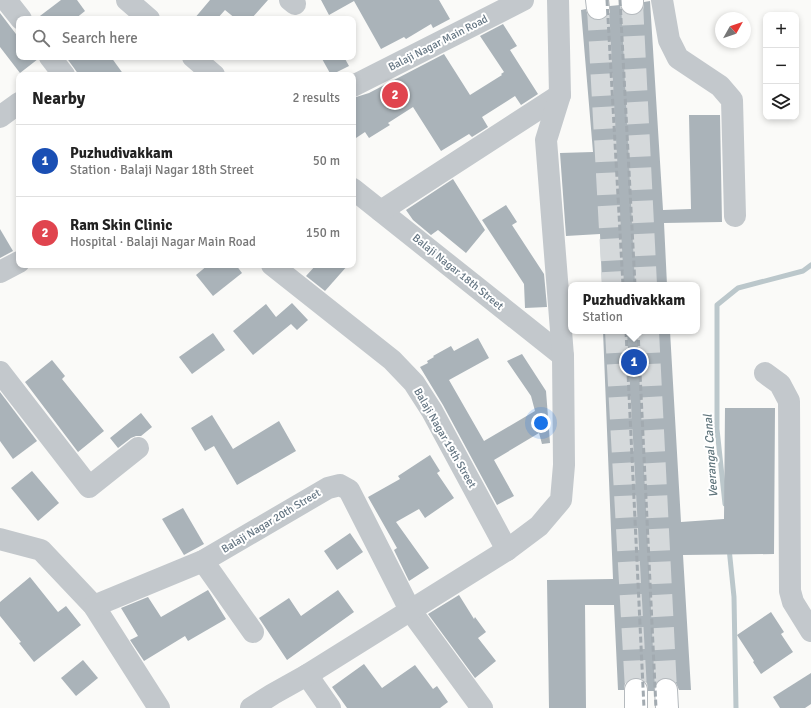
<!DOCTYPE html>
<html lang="en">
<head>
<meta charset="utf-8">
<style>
  :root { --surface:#fff; --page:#f2f2f2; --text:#222; --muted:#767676; --line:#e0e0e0; --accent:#2563eb }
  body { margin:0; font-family:Signika,sans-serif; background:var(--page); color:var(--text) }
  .controls { position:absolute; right:12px; top:12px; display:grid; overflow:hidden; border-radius:8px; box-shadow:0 2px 6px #0003 }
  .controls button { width:36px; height:36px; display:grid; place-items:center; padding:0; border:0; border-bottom:1px solid var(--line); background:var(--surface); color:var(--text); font:20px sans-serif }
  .compass { position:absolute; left:715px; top:12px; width:36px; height:36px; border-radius:50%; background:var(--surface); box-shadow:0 2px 6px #0003; rotate:50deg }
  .you { position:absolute; left:541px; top:423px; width:14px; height:14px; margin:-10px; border:3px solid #fff; border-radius:50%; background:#1a73e8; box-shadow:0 0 0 6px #1a73e833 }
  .badge { display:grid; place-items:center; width:26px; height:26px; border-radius:50%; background:var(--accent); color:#fff; font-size:13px; font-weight:700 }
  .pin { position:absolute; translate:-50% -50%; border:2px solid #fff; box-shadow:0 1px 4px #0006 }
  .popup { position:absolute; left:568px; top:282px; width:132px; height:52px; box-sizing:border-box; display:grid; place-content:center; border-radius:8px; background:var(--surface); filter:drop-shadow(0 1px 3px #0005); font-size:13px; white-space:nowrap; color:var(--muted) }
  .popup b { font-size:15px; color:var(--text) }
  .popup::after { content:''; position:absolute; left:50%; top:100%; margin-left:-8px; border:8px solid transparent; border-top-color:var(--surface) }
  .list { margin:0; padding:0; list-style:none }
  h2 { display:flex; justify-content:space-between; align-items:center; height:52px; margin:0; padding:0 16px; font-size:17px }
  h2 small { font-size:13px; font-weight:400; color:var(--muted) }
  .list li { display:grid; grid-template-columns:26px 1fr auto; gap:12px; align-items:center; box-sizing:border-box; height:72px; padding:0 16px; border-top:1px solid var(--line) }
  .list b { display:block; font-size:15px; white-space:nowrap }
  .list p { margin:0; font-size:13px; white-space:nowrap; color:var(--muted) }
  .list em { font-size:13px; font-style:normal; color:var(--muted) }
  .icon { flex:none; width:22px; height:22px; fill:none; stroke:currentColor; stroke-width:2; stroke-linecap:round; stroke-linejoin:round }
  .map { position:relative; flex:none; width:811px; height:708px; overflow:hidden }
  .search { position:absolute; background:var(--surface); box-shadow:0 2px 6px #0003; left:16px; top:16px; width:340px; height:44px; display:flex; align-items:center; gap:10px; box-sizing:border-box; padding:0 14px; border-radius:8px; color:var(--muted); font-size:15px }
  .panel { position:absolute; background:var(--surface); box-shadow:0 2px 6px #0003; left:16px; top:72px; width:340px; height:196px; border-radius:8px }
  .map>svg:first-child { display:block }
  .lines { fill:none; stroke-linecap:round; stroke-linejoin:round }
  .stream { stroke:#bbc7cb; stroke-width:5 }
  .building { fill:#aab3b9 }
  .major-tunnel { stroke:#d5d9db; stroke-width:22; stroke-dasharray:22 11; stroke-linecap:butt }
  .major-casing { stroke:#b5babe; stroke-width:24 }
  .minor { stroke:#c3c8cc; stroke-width:22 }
  .major { stroke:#fff; stroke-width:22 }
  .rail { stroke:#a2aab0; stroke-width:3; stroke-dasharray:6 3; stroke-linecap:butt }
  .labels { text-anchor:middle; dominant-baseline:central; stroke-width:4; stroke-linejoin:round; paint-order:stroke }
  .street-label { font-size:11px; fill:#657683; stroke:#fff }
  .water-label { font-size:12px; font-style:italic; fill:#60757c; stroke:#fff }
</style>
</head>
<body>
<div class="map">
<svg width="811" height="708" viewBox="0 0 811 708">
  <rect width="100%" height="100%" fill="#fafaf8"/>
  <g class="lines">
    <g class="stream">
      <path d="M725,504L717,429V305L738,288L803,271L811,265"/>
      <path d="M729,548L734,597L736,708"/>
    </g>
  </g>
  <g class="building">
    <path d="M61,0H77L85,11L75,19H36Z"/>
    <path d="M210,0H268L251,19H236L225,10L217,19H194Z"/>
    <path d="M321,0H439L450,19L433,28L431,24L406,39L404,37L381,49L354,1L329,15Z"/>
    <path d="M650,1L663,210L691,209L689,115H720L722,222L664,223L667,285H602L600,234L566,236L560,153L593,152L581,10L586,9L588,16L593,19L599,20L606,18L610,12V6L620,5L621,10L625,14L632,15L638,14L643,10L644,2Z"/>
    <path d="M0,13L19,38V57H38V59L20,73L0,47Z"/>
    <path d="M503,24L517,46L510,50L538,94L521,105L515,96L482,117L488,127L472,137L469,134L441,151L413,107L388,123L390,125L369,138L365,132L353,140V98L369,93L444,54L470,95L502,75L501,74L504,72L480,36Z"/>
    <path d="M66,57H111L124,75H79Z"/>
    <path d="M321,57H344L349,66L331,75Z"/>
    <path d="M453,179L485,230L466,253L438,230L431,235L413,220L406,210Z"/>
    <path d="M506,205L517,222L512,225L544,274L547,307L525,308L524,284L482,220Z"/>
    <path d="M0,229L13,251L0,258Z"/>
    <path d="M208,265H236L242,273L213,296L196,275Z"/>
    <path d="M316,265H348L325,291L306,276Z"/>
    <path d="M292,303L308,320L297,330L291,324L253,355L233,331L266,304L276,317Z"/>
    <path d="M603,331H670L681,522L724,519L725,408H775L774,554L683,555L691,690H679L676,683L671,679L666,678L659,680L655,685L654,691H648L647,683L642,679L636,678L630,679L625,683L624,690H618L614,605H585L586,708H549L547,580L613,579Z"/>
    <path d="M213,333L225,350L192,374L179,357Z"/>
    <path d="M478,338L489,358L449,380L484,441L535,411L531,396L507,361L522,354L546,391L550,443L542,444L539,433L494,460L514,496L497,505L443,405L420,367L428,363L427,361L434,357L433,356L451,346L454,351Z"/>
    <path d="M52,360L65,376L62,379L104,431L78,452L25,382Z"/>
    <path d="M0,392L37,441L13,459L0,441Z"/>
    <path d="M141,413L152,427L141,436H136L131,438L118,448L110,438Z"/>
    <path d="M212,415L233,449L279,421L296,451L237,485L214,446L205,451L191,428Z"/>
    <path d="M430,455L440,471L437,473L454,498L425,518L419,509L396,522L429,568L409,581L394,550L397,548L368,497L400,479L398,476Z"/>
    <path d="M32,471L59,503L38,521L11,488Z"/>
    <path d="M183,508L204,544L184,555L162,519Z"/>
    <path d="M350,533L363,552L337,570L324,551Z"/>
    <path d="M30,577L58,612L66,606L81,625L34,662L19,643L21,642L0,616V602Z"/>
    <path d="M208,590L226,619L188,641L185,636L144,661L130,640L138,636L121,608L148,597L161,617Z"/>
    <path d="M338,590L354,612L287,660L259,618L289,598L301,616Z"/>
    <path d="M459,595L474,619L475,617L486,632L478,638L496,661L475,678L428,614Z"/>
    <path d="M771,612L784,632L781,634L793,652L761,674L753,662L754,661L737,635Z"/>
    <path d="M83,660L98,678L76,696L61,678Z"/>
    <path d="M364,664L382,688L415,665L433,689L437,686L448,702L440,708H347L332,687Z"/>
    <path d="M811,673V704L805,708H780L773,697Z"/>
  </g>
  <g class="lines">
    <g class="major-tunnel">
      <path d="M632,3L646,285"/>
      <path d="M598,8L613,285"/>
      <path d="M616,331L636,690"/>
      <path d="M648,331L666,690"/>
    </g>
    <defs>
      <g id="major">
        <path d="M597,0L598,8"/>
        <path d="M632,0V3"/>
        <path d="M666,690L667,708"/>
        <path d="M636,708V690"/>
      </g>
    </defs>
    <use href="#major" class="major-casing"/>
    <g class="minor">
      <path d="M6,0L21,19"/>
      <path d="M127,0L149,19"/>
      <path d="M290,0L295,4"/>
      <path d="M662,0L669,40L678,58L720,86L732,100L735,216"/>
      <path d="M50,57L64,75"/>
      <path d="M193,57L214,75"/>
      <path d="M353,86L523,0"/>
      <path d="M0,117L19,103"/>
      <path d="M353,189L563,356"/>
      <path d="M381,211L560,95"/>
      <path d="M272,265L392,360L414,383L432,411L507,550"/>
      <path d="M0,272L19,262"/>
      <path d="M0,372L89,487L138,448"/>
      <path d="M765,373L780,384L789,401L790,591L793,602L811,631"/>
      <path d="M0,539L41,550L94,606L159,708"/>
      <path d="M203,561L253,632"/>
      <path d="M94,606L203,561L328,488L340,485L349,490L410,610L482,708"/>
      <path d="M307,675L330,708"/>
      <path d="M251,708L273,694L307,675L507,550L539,526L561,500L564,465L563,356L546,140L560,95L558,0"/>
    </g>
    <use href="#major" class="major"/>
    <g class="rail">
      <path d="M607,0L623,285"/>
      <path d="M620,0L635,285"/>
      <path d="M626,331L644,708"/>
      <path d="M638,331L656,708"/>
    </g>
  </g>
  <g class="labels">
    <g class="street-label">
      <text transform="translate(438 43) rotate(-27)">Balaji Nagar Main Road</text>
      <text transform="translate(458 272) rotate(39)">Balaji Nagar 18th Street</text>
      <text transform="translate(445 438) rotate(60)">Balaji Nagar 19th Street</text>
      <text transform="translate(271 521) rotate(-31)">Balaji Nagar 20th Street</text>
    </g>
    <g class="water-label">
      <text transform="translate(711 456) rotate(-94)">Veerangal Canal</text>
    </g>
  </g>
</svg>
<div class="controls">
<button>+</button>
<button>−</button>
<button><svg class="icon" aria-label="layers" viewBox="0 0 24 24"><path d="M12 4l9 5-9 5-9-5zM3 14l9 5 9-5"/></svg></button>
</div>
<svg class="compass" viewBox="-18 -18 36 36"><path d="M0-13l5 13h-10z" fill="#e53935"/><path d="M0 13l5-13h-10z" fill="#767676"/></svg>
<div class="you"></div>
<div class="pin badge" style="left:634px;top:362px;background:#1a4fb4">1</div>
<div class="popup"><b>Puzhudivakkam</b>Station</div>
<div class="pin badge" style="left:395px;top:95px;background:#e0444e">2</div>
<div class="search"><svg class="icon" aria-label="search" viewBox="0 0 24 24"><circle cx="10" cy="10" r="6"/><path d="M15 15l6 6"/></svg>Search here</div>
<section class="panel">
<h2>Nearby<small>2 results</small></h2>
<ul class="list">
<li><span class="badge" style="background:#1a4fb4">1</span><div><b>Puzhudivakkam</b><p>Station · Balaji Nagar 18th Street</p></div><em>50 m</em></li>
<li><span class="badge" style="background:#e0444e">2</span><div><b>Ram Skin Clinic</b><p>Hospital · Balaji Nagar Main Road</p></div><em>150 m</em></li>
</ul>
</section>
</div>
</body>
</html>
